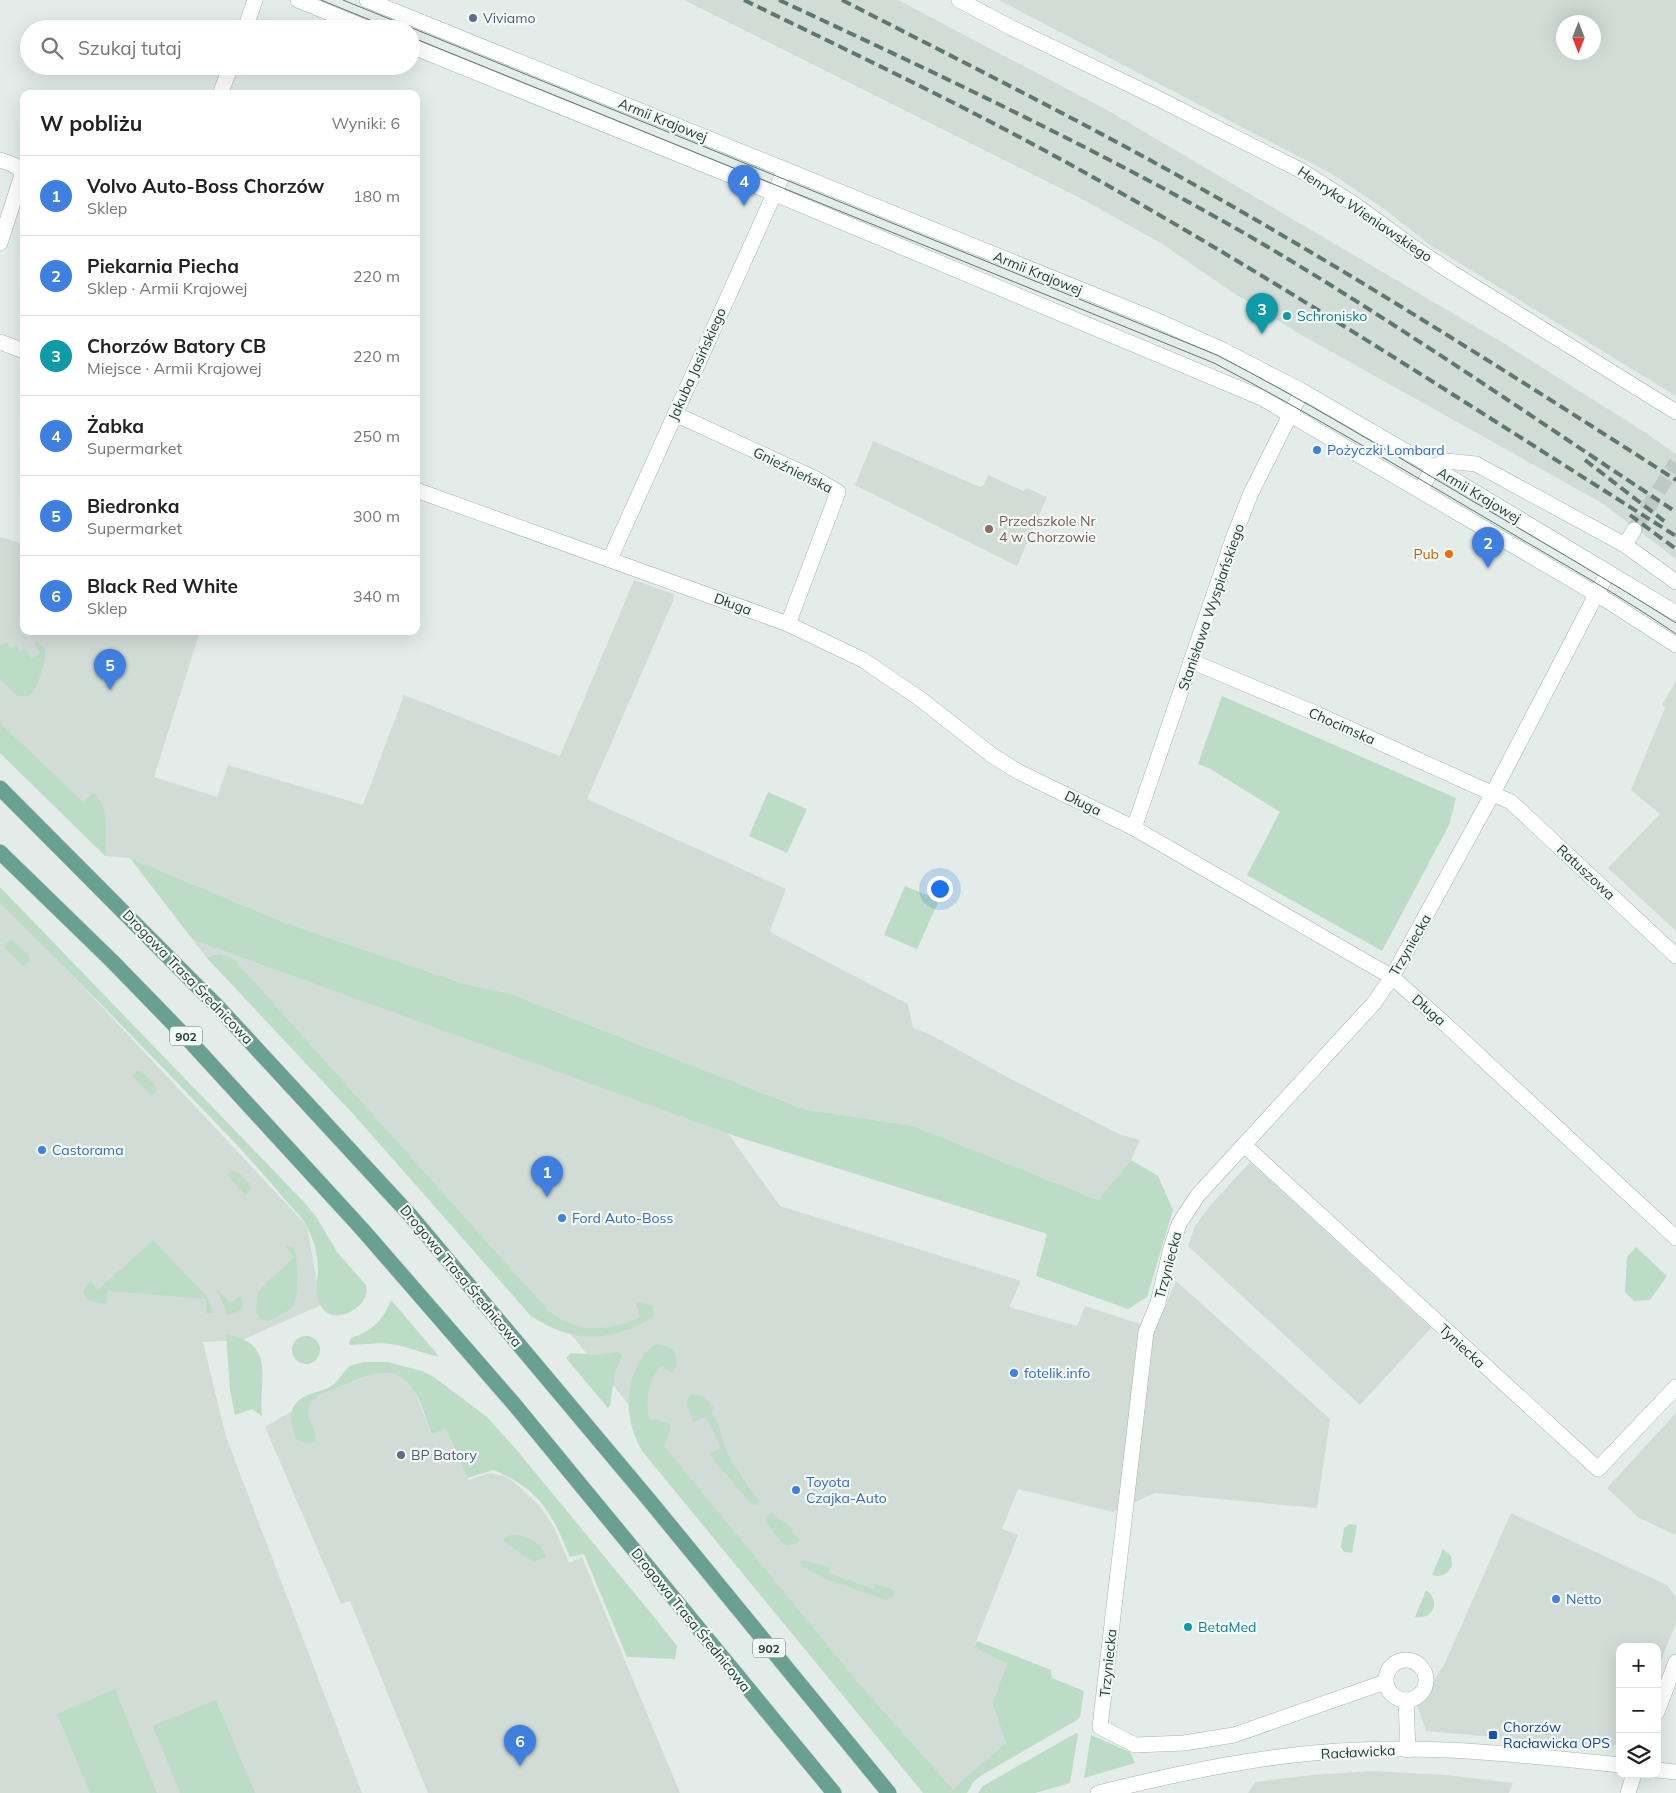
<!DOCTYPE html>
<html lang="pl">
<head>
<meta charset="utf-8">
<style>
  :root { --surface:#fff; --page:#f2f2f2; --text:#222; --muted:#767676; --line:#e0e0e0; --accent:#7d4c3e }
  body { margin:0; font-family:Mulish,sans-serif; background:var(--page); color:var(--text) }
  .controls { position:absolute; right:15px; bottom:15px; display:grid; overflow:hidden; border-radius:10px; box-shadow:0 5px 20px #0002 }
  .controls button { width:45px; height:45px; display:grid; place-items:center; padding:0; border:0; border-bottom:1px solid var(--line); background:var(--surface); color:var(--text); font:25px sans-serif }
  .compass { position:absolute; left:1556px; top:15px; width:45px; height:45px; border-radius:50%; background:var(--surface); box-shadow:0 5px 20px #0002; rotate:180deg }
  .you { position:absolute; left:939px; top:888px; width:18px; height:18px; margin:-12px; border:4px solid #fff; border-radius:50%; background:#1a73e8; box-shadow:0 0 0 8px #1a73e833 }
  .badge { display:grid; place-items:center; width:32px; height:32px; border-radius:50%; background:var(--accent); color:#fff; font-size:16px; font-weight:700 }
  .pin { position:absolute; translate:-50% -41px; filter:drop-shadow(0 1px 2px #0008) }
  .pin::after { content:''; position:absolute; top:26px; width:18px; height:15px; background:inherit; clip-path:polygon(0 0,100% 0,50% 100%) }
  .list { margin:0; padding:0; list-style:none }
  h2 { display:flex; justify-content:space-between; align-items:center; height:65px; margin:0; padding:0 20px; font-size:21px }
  h2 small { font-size:16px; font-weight:400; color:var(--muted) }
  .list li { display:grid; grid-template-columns:32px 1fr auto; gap:15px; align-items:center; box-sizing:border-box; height:80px; padding:0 20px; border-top:1px solid var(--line) }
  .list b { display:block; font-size:19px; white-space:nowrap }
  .list p { margin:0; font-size:16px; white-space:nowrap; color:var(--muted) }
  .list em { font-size:16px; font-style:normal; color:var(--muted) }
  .icon { flex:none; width:28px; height:28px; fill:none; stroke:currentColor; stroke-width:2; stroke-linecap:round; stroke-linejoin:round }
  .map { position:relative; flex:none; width:1676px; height:1793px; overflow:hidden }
  .search { position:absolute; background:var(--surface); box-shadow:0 5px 20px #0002; left:20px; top:20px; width:400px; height:55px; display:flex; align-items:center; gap:12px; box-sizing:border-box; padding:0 18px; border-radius:28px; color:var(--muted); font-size:19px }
  .panel { position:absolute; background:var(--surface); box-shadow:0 5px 20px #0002; left:20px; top:90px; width:400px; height:545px; border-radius:10px }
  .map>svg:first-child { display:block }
  .built { fill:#d1dcd7; fill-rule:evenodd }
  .green { fill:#bcdcc5 }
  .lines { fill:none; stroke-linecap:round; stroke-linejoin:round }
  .secondary-tunnel { stroke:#bdc9c4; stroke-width:15; stroke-dasharray:15 8; stroke-linecap:butt }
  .street-casing { stroke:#a6b4af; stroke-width:16 }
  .secondary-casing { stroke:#a1b7af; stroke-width:16 }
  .primary-casing { stroke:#c1c9c6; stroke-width:16 }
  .street { stroke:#fff; stroke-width:15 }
  .secondary { stroke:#fff; stroke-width:15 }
  .primary { stroke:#69a091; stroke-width:15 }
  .tram { stroke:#5e7871; stroke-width:1 }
  .rail { stroke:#5e7871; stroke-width:4; stroke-dasharray:10 5; stroke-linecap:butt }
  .service-dot { fill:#5c6f8a; stroke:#f3f9f6; stroke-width:2 }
  .culture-dot { fill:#0f9aa8; stroke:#f3f9f6; stroke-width:2 }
  .shop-dot { fill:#3f7fe0; stroke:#f3f9f6; stroke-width:2 }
  .education-dot { fill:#8d6e63; stroke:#f3f9f6; stroke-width:2 }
  .food-dot { fill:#e8710a; stroke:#f3f9f6; stroke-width:2 }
  .transit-dot { fill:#1a4fb4; stroke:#f3f9f6; stroke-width:2 }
  .labels { text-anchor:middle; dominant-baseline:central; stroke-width:4.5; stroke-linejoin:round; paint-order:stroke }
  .shield { fill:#f3f9f6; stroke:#61756f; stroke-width:1 }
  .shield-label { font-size:12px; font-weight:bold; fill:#233d35 }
  .service-label { font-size:14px; fill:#4e5e75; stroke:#f3f9f6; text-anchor:start }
  .street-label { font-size:14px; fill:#233d35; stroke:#f3f9f6 }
  .culture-label { font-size:14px; fill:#0d838f; stroke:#f3f9f6; text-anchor:start }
  .shop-label { font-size:14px; fill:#366cbe; stroke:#f3f9f6; text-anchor:start }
  .education-label { font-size:14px; fill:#785e54; stroke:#f3f9f6; text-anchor:start }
  .food-label { font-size:14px; fill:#c56008; stroke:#f3f9f6; text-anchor:end }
  .transit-label { font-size:14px; fill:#164399; stroke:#f3f9f6; text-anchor:start }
</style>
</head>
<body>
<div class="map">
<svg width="1676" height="1793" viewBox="0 0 1676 1793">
  <rect width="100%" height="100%" fill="#e3ece8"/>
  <g class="built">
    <path d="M684,0H898L1107,110L1500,341L1646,433L1676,454V559L1602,503L1298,333L1229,290L1161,243L1082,199Z"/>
    <path d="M999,0H1676V396L1430,245L1383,208L1332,174ZM1564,22H1594V52H1564Z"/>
    <path d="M873,441L980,487L984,485L988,475L1023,491L1027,488L1047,497L1017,566L855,485Z"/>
    <path d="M0,537L24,544V631H200L154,777L217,797L228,765L363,805L404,695L560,756L634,580L674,594L673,601L587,799L786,889L770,930L772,933L908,1004L913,1028L931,1035L1009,1078L1119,1134L1140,1140L1131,1160L1098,1200L913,1126L803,1109L511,994L464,984L283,922L130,858L105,856L0,753Z"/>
    <path d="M1676,681V931L1608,868L1660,814L1631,790L1665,708L1662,705Z"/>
    <path d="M0,898L307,1226L321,1305L242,1340L203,1342L226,1437L362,1793H0Z"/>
    <path d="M193,940L727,1132L780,1206L1021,1281L1009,1307L1077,1326L1085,1306L1155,1329L1176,1281L1330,1419L1317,1508L1155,1493L1113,1512L1018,1489L1002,1529L1018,1535L974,1647L1007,1664L992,1703L1006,1743L954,1790L857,1681L559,1320L549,1311L234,959L219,954L206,957Z"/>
    <path d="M1250,1162L1431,1328L1360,1405L1188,1246L1195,1226L1209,1207Z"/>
    <path d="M378,1372H386L398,1375L404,1379L414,1390L432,1434L446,1429L468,1480L490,1473L504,1476L514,1482L539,1505L554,1527L569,1563L582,1557L680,1793H428L350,1601L341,1604L265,1427L318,1396Z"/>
    <path d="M1676,1413V1535L1639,1518L1607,1488Z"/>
    <path d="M1511,1513L1667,1585L1676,1597V1623L1657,1670V1647H1620V1742L1611,1747L1426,1731L1417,1705L1444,1665Z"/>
    <path d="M1373,1771L1446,1775L1513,1783L1509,1793H1248L1255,1782L1312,1775Z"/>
  </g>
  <g class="green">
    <path d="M36,641L45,648C47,659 38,689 29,696H18L0,679V645L7,642L10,648L16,645L20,652L26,649L31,658L40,654L35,644Z"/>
    <path d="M1222,696L1456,798L1449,825L1382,951L1247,875L1280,812L1209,768L1198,764Z"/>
    <path d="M0,723L83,802L94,792C111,811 104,832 106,856L0,753Z"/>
    <path d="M768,792L807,809L787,853L749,836Z"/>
    <path d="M130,858L283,922L464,984L511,994L803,1109L913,1126L1098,1200L1131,1160L1158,1176L1173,1210L1147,1297L1128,1309L1036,1276L1047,1234L738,1137L193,940Z"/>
    <path d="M905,886L939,900L917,949L884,935Z"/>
    <path d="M0,887L304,1202L317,1218L337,1252L366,1285C373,1308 324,1335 317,1295C316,1288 317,1280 318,1272C318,1256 315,1243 308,1229C304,1219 294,1210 287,1202C265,1175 241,1149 217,1124C145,1049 73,975 0,902Z"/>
    <path d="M9,941H13L29,956L30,960L23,966L4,946Z"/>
    <path d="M219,954L234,959L549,1311C576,1334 609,1332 640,1317L636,1303L641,1302L652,1306L654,1314L651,1318C611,1343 571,1343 531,1316L355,1116L206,957Z"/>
    <path d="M137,1071H141L157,1087V1090L152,1096L132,1076Z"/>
    <path d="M231,1171L238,1172L250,1184L251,1189L246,1196L227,1175Z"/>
    <path d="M153,1240L206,1296L214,1313H206V1299L108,1291L106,1304L89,1301L83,1292L90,1281L98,1290Z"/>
    <path d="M287,1245L294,1248C298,1259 299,1296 293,1306C290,1311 284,1312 280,1315C273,1320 270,1322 262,1320L256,1312L258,1291L294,1257L285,1246Z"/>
    <path d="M1636,1247L1667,1276L1650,1300L1634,1301L1625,1292L1627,1257Z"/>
    <path d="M216,1288L230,1303L240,1296C247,1307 239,1314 228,1315Z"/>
    <path d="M392,1301L437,1354L438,1357L398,1345L381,1343L351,1345L349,1343L351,1338C370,1332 383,1321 390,1302Z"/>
    <path d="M226,1334C278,1343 258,1381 262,1416L252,1409L235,1415L230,1390Z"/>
    <circle cx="306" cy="1350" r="14"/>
    <path d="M656,1344L670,1347C677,1354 680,1366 672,1373L661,1366C647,1383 646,1398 649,1419C675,1424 674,1423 664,1446L857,1681L953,1789L1006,1743L992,1703L1007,1664L974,1647L977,1641L1051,1670L1052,1678L1084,1691L1080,1717L1077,1720L982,1775L974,1781L967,1793H923L642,1451C626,1422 623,1390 640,1361C645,1354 648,1348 656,1344Z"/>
    <path d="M619,1352L622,1356L615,1373L610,1405L608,1408L566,1358L571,1353L598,1355Z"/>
    <path d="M365,1362H387L422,1371L434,1377L487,1417L515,1448L655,1618L677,1646L675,1659L627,1657L584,1554L570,1557C551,1512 541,1491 494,1470L467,1478L446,1429L432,1434C426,1420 422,1401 412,1388C395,1365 377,1372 354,1381C342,1386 330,1391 318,1396C298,1411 314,1421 316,1438L315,1441L309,1443L297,1440C290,1425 286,1404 306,1396C315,1391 326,1391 334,1384C340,1379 344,1370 350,1366C354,1364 361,1363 365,1362Z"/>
    <path d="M693,1394L702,1396L714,1407L711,1414C720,1421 720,1435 724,1445C733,1466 746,1484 760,1501L758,1505L751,1504L709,1454L721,1447L706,1417L693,1422L687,1403L689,1396Z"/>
    <path d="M772,1513L793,1529L791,1533L798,1537L799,1540L797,1543L787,1546L783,1544L766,1523L765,1519L769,1514Z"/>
    <path d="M1349,1524L1357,1525L1352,1553L1344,1552L1341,1547L1344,1528Z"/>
    <path d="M511,1535C529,1535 538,1541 546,1556L534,1562L506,1544L503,1538Z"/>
    <path d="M1443,1549L1451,1556L1452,1566C1447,1574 1441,1578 1432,1575Z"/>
    <path d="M802,1560L830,1567L828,1573L873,1589L876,1584L892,1589L894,1593L892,1597L886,1600L826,1579L802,1566L800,1563Z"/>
    <path d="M1426,1590C1441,1601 1434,1620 1415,1617Z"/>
    <path d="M115,1689L157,1793H90L57,1714Z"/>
    <path d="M216,1700L255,1793H180L153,1726Z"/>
    <path d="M1076,1733L1078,1734L1070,1783L1035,1793H978L983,1786Z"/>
    <path d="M1091,1735L1130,1752L1135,1763L1084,1778Z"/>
  </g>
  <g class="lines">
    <path class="secondary-tunnel" d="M1634,530L1676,463"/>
    <defs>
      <g id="street">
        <path d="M959,0L1012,28L1149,94L1302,171L1354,204L1413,247L1454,274L1676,412"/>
        <path d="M245,29L255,0"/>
        <path d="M220,94L231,66"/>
        <path d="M0,160C8,163 21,165 22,175L0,243"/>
        <path d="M0,342L24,351"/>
        <path d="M675,414L814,478L838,492L788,624"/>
        <path d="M416,490L788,624L863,660L919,698L993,756L1019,772L1134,828L1392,977L1444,1023L1676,1238"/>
        <path d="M610,559L785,170"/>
        <path d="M1191,661L1317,714L1511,802L1676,956"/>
        <path d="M1134,828L1234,536L1251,493L1302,391"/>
        <path d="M1244,1145L1598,1469L1676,1387"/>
        <circle cx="1406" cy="1680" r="20"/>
        <path d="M1385,1682L1234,1735L1184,1743L1135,1745L1100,1727L1146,1332L1158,1303L1171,1248L1179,1224L1198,1195L1374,1003L1392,977L1493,793L1608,572"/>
        <path d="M1406,1700L1408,1750"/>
        <path d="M1657,1712L1676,1662"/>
        <path d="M1628,1793L1634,1774"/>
      </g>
      <g id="secondary">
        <path d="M298,0L369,29"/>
        <path d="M367,0L1156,320L1221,349L1302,391L1433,467L1676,613"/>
        <path d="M411,46L747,182L1262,398L1608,601L1676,645"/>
        <path d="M1421,490L1433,467L1446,461L1476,464L1625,545L1676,582"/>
        <path d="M1625,545L1634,530"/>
        <path d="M1657,1770L1676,1772"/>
        <path d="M1098,1793C1184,1772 1271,1753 1359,1750C1447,1746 1533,1756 1620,1765"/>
      </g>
      <g id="primary">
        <path d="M0,788L218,1007L410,1215L650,1501L889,1793"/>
        <path d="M0,852L112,961L186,1037L362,1229L514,1404L834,1793"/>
      </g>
    </defs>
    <use href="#street" class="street-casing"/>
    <use href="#secondary" class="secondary-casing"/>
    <use href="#primary" class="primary-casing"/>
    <use href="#street" class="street"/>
    <use href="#secondary" class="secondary"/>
    <use href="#primary" class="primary"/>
    <g class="tram">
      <path d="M321,0L392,29"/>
      <path d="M343,0L1217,355C1302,399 1383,448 1464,496C1535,538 1607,579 1676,623"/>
      <path d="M411,37L1214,363C1311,414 1406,471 1501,527C1559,562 1620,595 1676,634"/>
    </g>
    <g class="rail">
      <path d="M744,0C857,55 971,109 1082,171C1285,284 1479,412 1676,536"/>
      <path d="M779,0C936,73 1093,147 1244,233C1392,319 1533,418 1676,512"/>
      <path d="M842,0C951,56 1061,111 1168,170C1341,266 1509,373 1676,480"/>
      <path d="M1585,460L1668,524"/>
      <path d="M1630,515L1676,549"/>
    </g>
  </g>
  <g class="service-dot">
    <circle cx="473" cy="18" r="5"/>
    <circle cx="401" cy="1455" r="5"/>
  </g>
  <g class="culture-dot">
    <circle cx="1287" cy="316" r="5"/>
    <circle cx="1188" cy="1627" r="5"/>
  </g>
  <g class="shop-dot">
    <circle cx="1317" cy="450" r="5"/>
    <circle cx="42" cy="1150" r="5"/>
    <circle cx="562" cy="1218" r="5"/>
    <circle cx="1014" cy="1373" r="5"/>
    <circle cx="796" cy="1490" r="5"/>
    <circle cx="1556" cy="1599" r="5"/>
  </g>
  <circle class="education-dot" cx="989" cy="529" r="5"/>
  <circle class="food-dot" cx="1449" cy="554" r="5"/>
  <rect class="transit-dot" x="1488" y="1730" width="10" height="10" rx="2.5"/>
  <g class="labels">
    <g class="shield">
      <rect x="170" y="1026.5" width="32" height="19" rx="4"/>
      <rect x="753" y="1638.5" width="32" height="19" rx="4"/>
    </g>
    <g class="shield-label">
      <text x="186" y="1036">902</text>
      <text x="769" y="1648">902</text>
    </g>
    <g class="service-label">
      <text x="483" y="18">Viviamo</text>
      <text x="411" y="1455">BP Batory</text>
    </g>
    <g class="street-label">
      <text transform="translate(663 120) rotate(22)">Armii Krajowej</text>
      <text transform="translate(1365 214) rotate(34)">Henryka Wieniawskiego</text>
      <text transform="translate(1038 273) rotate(22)">Armii Krajowej</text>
      <text transform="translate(697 364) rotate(-66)">Jakuba Jasińskiego</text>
      <text transform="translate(793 470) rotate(26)">Gnieźnieńska</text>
      <text transform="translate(1479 495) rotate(31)">Armii Krajowej</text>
      <text transform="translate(733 604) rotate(20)">Długa</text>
      <text transform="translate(1211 607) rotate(-71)">Stanisława Wyspiańskiego</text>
      <text transform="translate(1342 726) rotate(24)">Chocimska</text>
      <text transform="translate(1083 803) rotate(26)">Długa</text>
      <text transform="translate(1586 872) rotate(43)">Ratuszowa</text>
      <text transform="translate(1410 945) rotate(-60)">Trzyniecka</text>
      <text transform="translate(188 977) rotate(46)">Drogowa Trasa Średnicowa</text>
      <text transform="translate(1429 1010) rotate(41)">Długa</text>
      <text transform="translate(1168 1265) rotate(-75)">Trzyniecka</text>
      <text transform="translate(461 1276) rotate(50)">Drogowa Trasa Średnicowa</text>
      <text transform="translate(1462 1346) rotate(43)">Tyniecka</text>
      <text transform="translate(691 1620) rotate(51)">Drogowa Trasa Średnicowa</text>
      <text transform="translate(1108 1663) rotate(-84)">Trzyniecka</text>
      <text transform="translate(1358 1752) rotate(-3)">Racławicka</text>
    </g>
    <g class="culture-label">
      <text x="1297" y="316">Schronisko</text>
      <text x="1198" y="1627">BetaMed</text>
    </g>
    <g class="shop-label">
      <text x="1327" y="450">Pożyczki Lombard</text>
      <text x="52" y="1150">Castorama</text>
      <text x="572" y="1218">Ford Auto-Boss</text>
      <text x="1024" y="1373">fotelik.info</text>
      <text x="806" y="1482">Toyota<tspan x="806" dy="16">Czajka-Auto</tspan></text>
      <text x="1566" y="1599">Netto</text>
    </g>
    <g class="education-label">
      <text x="999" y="521">Przedszkole Nr<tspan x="999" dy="16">4 w Chorzowie</tspan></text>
    </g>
    <g class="food-label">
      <text x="1439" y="554">Pub</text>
    </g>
    <g class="transit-label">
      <text x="1503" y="1727">Chorzów<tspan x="1503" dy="16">Racławicka OPS</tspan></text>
    </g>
  </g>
</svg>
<div class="controls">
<button>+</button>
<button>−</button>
<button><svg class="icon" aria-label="layers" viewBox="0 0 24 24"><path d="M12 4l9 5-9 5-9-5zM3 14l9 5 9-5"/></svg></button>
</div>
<svg class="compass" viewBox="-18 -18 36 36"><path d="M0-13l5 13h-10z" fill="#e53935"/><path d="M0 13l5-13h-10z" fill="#767676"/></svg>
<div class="you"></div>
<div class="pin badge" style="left:547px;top:1197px;background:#3f7fe0">1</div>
<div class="pin badge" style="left:1488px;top:568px;background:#3f7fe0">2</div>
<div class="pin badge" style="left:1262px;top:334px;background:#0f9aa8">3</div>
<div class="pin badge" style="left:744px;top:206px;background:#3f7fe0">4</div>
<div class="pin badge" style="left:110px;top:690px;background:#3f7fe0">5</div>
<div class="pin badge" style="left:520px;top:1766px;background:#3f7fe0">6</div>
<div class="search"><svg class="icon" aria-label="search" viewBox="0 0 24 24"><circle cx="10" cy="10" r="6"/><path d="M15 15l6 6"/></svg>Szukaj tutaj</div>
<section class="panel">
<h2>W pobliżu<small>Wyniki: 6</small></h2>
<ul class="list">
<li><span class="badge" style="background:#3f7fe0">1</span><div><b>Volvo Auto-Boss Chorzów</b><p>Sklep</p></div><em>180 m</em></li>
<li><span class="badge" style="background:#3f7fe0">2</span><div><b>Piekarnia Piecha</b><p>Sklep · Armii Krajowej</p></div><em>220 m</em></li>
<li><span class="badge" style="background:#0f9aa8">3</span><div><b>Chorzów Batory CB</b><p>Miejsce · Armii Krajowej</p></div><em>220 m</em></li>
<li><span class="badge" style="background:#3f7fe0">4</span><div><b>Żabka</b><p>Supermarket</p></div><em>250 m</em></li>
<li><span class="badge" style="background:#3f7fe0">5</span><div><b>Biedronka</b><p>Supermarket</p></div><em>300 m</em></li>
<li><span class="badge" style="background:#3f7fe0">6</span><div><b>Black Red White</b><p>Sklep</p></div><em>340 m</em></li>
</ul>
</section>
</div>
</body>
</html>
